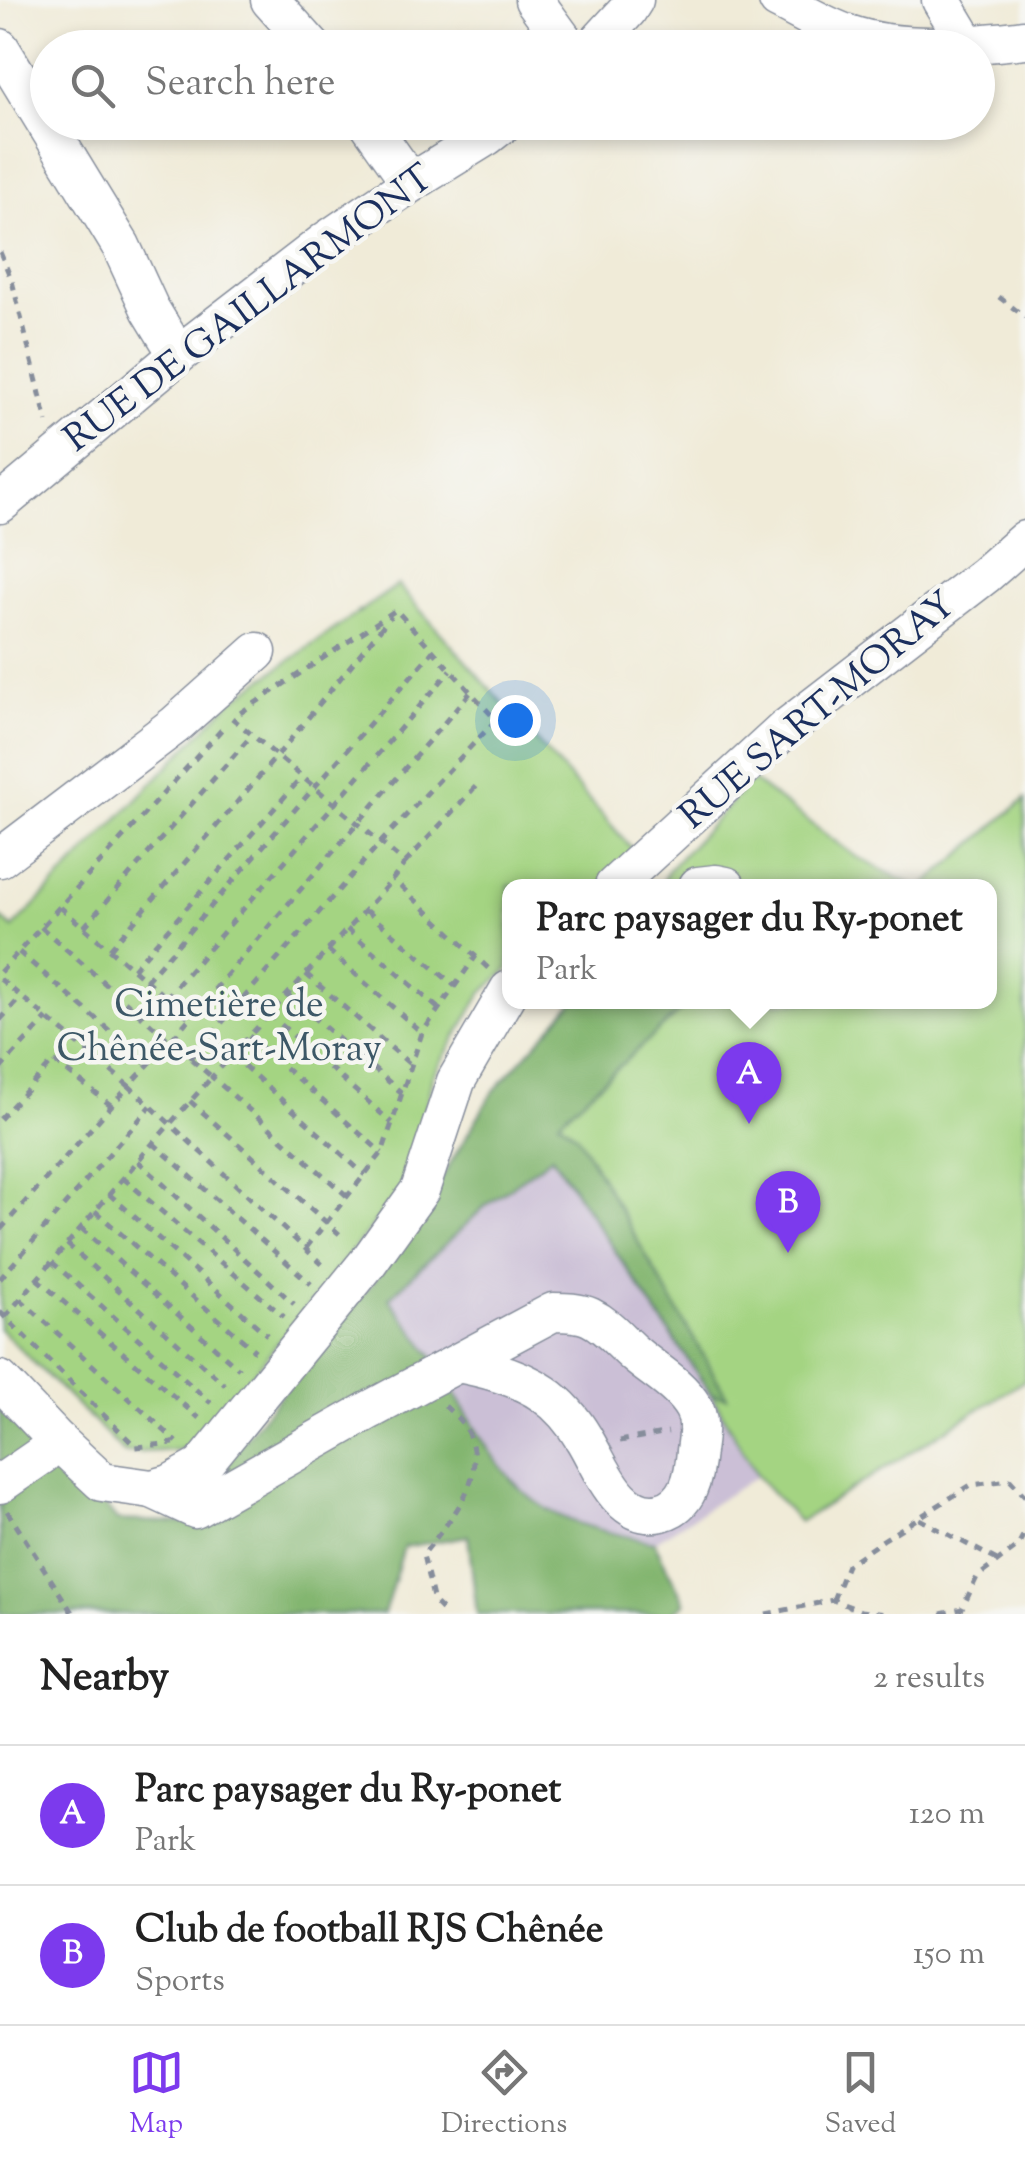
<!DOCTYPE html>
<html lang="en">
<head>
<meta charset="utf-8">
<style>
  :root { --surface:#fff; --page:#f2f2f2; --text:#222; --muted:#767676; --line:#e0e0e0; --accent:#7c3aed }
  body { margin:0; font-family:"Sorts Mill Goudy",serif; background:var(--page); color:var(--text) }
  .you { position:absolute; left:515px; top:720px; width:35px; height:35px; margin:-25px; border:8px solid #fff; border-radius:50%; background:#1a73e8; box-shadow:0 0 0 15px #1a73e833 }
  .badge { display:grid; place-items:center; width:65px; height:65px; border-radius:50%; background:var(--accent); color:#fff; font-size:32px; font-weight:700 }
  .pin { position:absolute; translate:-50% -82px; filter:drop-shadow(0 2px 5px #0008) }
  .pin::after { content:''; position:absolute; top:52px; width:35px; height:30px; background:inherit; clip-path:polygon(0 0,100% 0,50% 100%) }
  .popup { position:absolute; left:502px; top:879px; width:495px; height:130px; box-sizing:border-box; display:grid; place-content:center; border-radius:20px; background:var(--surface); filter:drop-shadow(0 2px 8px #0005); font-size:32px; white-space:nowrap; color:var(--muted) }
  .popup b { font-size:38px; color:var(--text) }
  .popup::after { content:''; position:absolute; left:50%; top:100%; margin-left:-20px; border:20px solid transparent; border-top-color:var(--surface) }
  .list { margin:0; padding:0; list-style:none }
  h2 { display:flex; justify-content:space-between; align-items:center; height:130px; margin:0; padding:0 40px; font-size:42px }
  h2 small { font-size:32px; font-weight:400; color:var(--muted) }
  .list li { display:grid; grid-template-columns:65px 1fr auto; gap:30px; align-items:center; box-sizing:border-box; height:140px; padding:0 40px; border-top:2px solid var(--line) }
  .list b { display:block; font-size:38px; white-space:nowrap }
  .list p { margin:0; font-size:32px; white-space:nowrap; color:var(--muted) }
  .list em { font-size:32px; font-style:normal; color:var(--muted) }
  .icon { flex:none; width:55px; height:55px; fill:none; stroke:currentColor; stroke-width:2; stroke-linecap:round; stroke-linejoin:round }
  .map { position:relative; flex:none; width:1025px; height:1614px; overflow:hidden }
  .search { position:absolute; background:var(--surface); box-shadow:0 5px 15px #0003; left:30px; right:30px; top:30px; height:110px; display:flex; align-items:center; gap:25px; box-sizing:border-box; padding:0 35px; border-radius:55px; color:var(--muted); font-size:38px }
  .sheet { height:410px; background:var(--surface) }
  nav { display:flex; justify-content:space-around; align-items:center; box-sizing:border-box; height:140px; border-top:2px solid var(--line); background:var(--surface); font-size:28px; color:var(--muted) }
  nav a { display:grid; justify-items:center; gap:5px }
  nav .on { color:var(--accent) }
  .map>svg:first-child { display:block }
  .industrial { fill:#cbbfd6 }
  .green { fill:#a4d482; stroke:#608270; stroke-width:2.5 }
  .forest { fill:#83b670; stroke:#4f7267; stroke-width:2.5 }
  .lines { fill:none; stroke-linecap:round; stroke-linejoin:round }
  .minor-casing { stroke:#868d9b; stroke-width:41 }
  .path { stroke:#868d9b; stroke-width:5; stroke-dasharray:8 8; stroke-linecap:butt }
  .minor { stroke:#fff; stroke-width:38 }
  .labels { text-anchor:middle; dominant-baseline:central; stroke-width:9; stroke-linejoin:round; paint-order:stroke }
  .street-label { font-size:38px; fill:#1b2f5e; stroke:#f6f6f2 }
  .park-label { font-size:38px; fill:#3d5867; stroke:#f6f6f2 }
</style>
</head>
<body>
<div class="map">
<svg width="1025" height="1614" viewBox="0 0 1025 1614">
  <rect width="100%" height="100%" fill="#f6f6f2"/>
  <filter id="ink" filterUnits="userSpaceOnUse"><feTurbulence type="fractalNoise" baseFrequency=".01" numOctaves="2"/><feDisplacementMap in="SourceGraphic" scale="20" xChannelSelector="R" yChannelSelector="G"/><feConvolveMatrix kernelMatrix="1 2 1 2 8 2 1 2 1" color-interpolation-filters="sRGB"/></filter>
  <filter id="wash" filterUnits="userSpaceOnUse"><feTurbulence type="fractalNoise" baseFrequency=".0048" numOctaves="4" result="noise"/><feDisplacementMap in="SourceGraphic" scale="40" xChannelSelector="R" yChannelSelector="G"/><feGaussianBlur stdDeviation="2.25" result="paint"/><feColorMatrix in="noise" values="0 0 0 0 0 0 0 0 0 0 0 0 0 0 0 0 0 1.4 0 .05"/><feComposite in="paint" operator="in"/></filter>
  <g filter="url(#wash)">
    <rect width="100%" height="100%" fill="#f0ebd8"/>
    <path class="industrial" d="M552,1156L711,1394L757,1476L654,1542L598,1530L555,1514L514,1484L464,1411L432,1354L389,1298L484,1207Z"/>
    <g class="green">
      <path d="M398,585L636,853L599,886H509V969L482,993L432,1077L414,1175L192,1449L125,1453L0,1329V917L13,928L230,702Z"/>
      <path d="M752,780L855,856L914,886H662L667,872Z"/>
      <path d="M1025,799V1380L799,1522L757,1476L711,1394L551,1156L484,1207L389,1298L396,1254L493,1092L574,1002H989V886H924Z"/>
    </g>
    <path class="forest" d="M574,1002H690L559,1121L577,1135L727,1397L711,1394L552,1156L484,1207L389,1298C403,1317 418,1335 431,1354C467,1407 496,1487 558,1515C588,1529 622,1535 654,1542L685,1603L671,1614H477L468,1536L404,1547L384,1614H0V1394L67,1459L117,1520L192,1523L197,1497L396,1254L493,1092Z"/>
  </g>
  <g filter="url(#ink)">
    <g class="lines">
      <defs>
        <g id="minor">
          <path d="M270,0L313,48"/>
          <path d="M534,0L569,48"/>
          <path d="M778,0C800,11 824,26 848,34C903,53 968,45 1025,39"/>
          <path d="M941,0L968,45"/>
          <path d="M0,48L121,246L150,309L178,355"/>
          <path d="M593,48L627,11L634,0"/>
          <path d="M368,122L411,183"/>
          <path d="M0,504L178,355L326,241L411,183L487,136L505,122"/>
          <path d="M0,858L175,725L257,652"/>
          <path d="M614,886L785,729L985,575L1025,540"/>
          <path d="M698,886L716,884L726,886"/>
          <path d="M0,1380L57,1440L102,1482L152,1489L170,1484L201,1467L369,1261L420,1190L456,1081L509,990"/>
          <path d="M0,1484L42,1455L57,1440"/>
          <path d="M152,1489L195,1509L368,1411L553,1312C566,1312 579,1312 590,1317C609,1326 621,1343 637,1356C656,1372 680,1385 693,1407C701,1420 698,1436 696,1451C694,1476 689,1505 661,1512C619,1522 601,1466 584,1439C574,1422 560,1405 544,1394C521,1378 485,1368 458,1363"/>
        </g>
      </defs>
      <use href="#minor" class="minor-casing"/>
      <g class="path">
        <path d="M0,252L12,281L47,422"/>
        <path d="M999,297L1025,317"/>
        <path d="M232,718L405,863L393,879L490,970"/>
        <path d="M405,863L477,785"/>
        <path d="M60,907L190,1018"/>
        <path d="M366,911L455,986"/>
        <path d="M41,927L170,1041L470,693"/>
        <path d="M84,927L252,735"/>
        <path d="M347,929L439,1009"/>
        <path d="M110,949L277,756L391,616"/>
        <path d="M328,950L422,1033"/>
        <path d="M19,952L149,1065"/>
        <path d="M133,969L302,777"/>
        <path d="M0,972L224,727"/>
        <path d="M306,974L411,1065"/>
        <path d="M0,979L129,1086L0,1230"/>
        <path d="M146,981L433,651"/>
        <path d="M287,995L402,1093"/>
        <path d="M166,998L451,670"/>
        <path d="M269,1014L392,1123"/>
        <path d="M0,1020L21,997"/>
        <path d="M249,1036L382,1153"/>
        <path d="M232,1055L365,1175"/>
        <path d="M190,1059L380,843L496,720L396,610L240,713"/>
        <path d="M0,1069L47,1018"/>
        <path d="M190,1101L345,1239"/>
        <path d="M0,1119L54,1061L112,1106"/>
        <path d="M153,1143L311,1284"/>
        <path d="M138,1161L294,1304"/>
        <path d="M123,1178L284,1317"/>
        <path d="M109,1194L267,1335"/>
        <path d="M347,1196L212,1077L393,879"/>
        <path d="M95,1211L255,1351"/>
        <path d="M81,1228L239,1369"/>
        <path d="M67,1244L225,1385"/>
        <path d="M306,1248L382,1153L422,1033L476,956"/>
        <path d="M52,1262L211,1403"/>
        <path d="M0,1279L151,1106"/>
        <path d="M37,1279L199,1418"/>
        <path d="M20,1299L177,1442"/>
        <path d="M0,1312L136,1447L174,1443"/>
        <path d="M5,1317L153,1143L212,1077L170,1041L129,1086L324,1266"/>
        <path d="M445,1406C452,1413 462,1421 466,1429C491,1479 451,1517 423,1555L434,1602L446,1614"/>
        <path d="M620,1441L668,1432"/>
        <path d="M7,1511L73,1614"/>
        <path d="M919,1519L999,1561"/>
        <path d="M833,1600L847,1565L883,1540L971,1485L1010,1480L1025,1496"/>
        <path d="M766,1614L833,1600L861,1611L886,1614"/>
        <path d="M941,1614L962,1609L977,1577L1017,1547L1025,1532"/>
      </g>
      <use href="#minor" class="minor"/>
    </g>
  </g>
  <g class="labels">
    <g class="street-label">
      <text transform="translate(250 310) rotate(-37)">RUE DE GAILLARMONT</text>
      <text transform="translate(819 712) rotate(-40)">RUE SART-MORAY</text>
    </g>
    <g class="park-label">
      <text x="219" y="1007">Cimetière de<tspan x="219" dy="44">Chênée-Sart-Moray</tspan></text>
    </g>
  </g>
</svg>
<div class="you"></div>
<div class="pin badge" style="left:749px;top:1124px">A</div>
<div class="popup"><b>Parc paysager du Ry-ponet</b>Park</div>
<div class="pin badge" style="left:788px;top:1253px">B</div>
<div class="search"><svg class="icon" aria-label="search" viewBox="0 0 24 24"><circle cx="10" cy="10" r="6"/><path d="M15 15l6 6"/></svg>Search here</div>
</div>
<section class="sheet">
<h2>Nearby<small>2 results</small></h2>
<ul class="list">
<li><span class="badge">A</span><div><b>Parc paysager du Ry-ponet</b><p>Park</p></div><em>120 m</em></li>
<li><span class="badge">B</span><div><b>Club de football RJS Chênée</b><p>Sports</p></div><em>150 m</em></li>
</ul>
</section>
<nav>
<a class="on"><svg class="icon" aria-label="map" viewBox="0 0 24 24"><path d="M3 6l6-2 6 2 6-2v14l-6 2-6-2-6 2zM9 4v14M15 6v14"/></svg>Map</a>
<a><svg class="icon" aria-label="directions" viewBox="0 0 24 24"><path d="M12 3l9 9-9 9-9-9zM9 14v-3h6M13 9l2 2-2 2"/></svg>Directions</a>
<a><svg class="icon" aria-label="saved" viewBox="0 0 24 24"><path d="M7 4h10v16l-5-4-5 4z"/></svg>Saved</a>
</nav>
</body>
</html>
